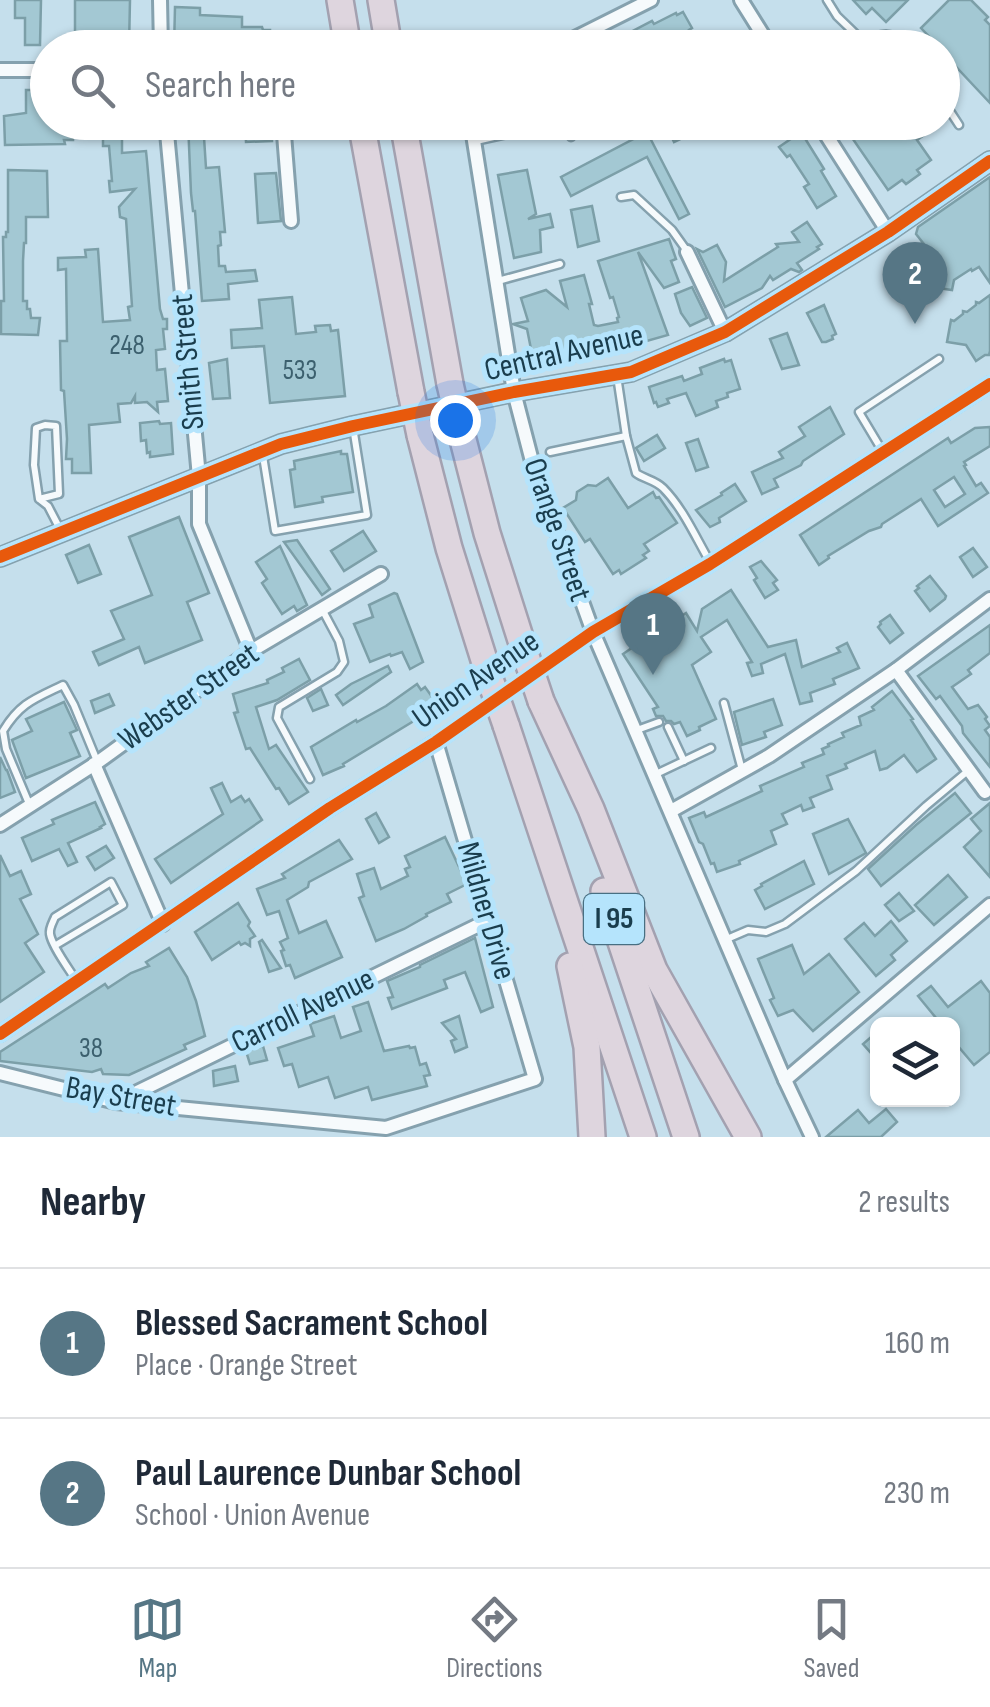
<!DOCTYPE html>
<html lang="en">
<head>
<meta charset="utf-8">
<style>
  :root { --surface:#fff; --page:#f6f6f7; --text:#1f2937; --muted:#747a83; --line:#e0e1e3; --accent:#567685 }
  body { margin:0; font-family:"Sofia Sans Condensed",sans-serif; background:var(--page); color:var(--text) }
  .controls { position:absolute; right:30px; bottom:30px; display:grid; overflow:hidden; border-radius:15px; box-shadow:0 2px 8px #0004 }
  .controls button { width:90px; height:90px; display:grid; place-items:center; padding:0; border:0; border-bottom:2px solid var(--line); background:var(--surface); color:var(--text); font:50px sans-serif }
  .you { position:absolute; left:455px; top:420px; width:35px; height:35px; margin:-25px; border:8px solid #fff; border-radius:50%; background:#1a73e8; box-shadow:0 0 0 15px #1a73e833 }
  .badge { display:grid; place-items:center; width:65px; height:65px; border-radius:50%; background:var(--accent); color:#fff; font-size:32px; font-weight:700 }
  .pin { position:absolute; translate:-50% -82px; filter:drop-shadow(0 2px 5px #0008) }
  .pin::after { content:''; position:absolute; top:52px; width:35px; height:30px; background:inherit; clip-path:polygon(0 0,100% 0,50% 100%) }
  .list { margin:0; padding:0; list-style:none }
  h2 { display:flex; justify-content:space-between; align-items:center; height:130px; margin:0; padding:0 40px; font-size:42px }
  h2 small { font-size:32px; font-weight:400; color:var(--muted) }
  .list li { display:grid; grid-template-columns:65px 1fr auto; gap:30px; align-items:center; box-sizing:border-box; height:150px; padding:0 40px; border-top:2px solid var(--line) }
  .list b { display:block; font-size:38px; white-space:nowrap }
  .list p { margin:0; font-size:32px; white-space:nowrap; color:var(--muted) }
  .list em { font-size:32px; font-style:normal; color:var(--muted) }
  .icon { flex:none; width:55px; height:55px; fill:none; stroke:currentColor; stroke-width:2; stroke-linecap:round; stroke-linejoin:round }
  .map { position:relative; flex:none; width:990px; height:1137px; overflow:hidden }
  .search { position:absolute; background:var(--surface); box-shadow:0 2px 8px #0004; left:30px; right:30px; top:30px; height:110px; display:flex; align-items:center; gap:25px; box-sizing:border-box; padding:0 35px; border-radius:55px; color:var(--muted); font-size:38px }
  .sheet { height:430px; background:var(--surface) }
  nav { display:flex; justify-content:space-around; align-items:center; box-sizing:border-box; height:140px; border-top:2px solid var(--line); background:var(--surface); font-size:28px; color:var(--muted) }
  nav a { display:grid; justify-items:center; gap:5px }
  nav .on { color:var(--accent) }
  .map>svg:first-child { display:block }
  .building { fill:#a3c8d3; stroke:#7c9fa8; stroke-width:2.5; fill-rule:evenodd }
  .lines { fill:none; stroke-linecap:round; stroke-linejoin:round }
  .lane-casing { stroke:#85a1ae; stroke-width:11 }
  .street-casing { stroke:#85a1ae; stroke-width:18 }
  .secondary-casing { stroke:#85a1ae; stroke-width:22 }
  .highway-casing { stroke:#a3a1b0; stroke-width:30 }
  .lane { stroke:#f6fafc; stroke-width:6 }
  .street { stroke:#f6fafc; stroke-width:12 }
  .secondary { stroke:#f6fafc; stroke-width:18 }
  .highway { stroke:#ded5de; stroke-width:25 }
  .highway-bridge-casing { stroke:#a3a1b0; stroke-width:30; stroke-linecap:butt }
  .highway-bridge { stroke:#ded5de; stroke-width:25 }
  .cycleway-casing { stroke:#b5e4fc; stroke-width:19 }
  .cycleway { stroke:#e8590c; stroke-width:12 }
  .labels { text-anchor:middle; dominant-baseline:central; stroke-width:10; stroke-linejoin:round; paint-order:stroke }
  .number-label { font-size:28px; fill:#3c606e }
  .shield { fill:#b5e4fc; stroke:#486f82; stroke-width:2.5 }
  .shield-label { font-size:30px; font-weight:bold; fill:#1a3d4d }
  .street-label { font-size:32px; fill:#1a3d4d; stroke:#b5e4fc }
</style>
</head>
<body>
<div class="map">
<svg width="990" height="1137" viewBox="0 0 990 1137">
  <rect width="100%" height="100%" fill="#c5dfec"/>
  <g class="building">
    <path d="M15,0H41L40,45H25V18H15Z"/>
    <path d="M75,0H130L129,47L75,46Z"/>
    <path d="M853,0H908L886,22L872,8L866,14Z"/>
    <path d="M949,0H971L988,17L985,20L990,25V103L946,56L947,55L942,48H940L921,28Z"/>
    <path d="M175,7L200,8V15L242,17V27H262L263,30H270V48H174Z"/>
    <path d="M683,12L692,28L689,30L692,35L669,48H600L652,21L654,24L676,13L677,15Z"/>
    <path d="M33,87H44V90H48V122H72L73,140H64L65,144L5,145L4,116L26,113V90H33Z"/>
    <path d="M188,122H203L206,168L219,167L225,232H220L221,245L218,246L219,266H225L226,272L255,270L257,281L228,284L229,299L202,301L195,211H193L191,193Z"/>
    <path d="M245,122H272V141L246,142Z"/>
    <path d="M665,122H718L697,135L695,132L674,142Z"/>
    <path d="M855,122H928L933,129L917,140L931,160L917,170L920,174L906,184L902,180L888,190L846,129Z"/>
    <path d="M647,132L689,214L679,219L647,157L571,196L561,177Z"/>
    <path d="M801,132L824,169L821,171L836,196L817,208L804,187L809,184L790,155L787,157L779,147Z"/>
    <path d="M122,133V153L146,151L147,161L160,309L163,319H167V329H163L165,349L156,350L157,370L165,369L168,401L157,402L158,412L147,402L135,403V396L131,403L118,404L120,422L89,425L91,473H72V459H66L67,439L64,391L61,390L60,341H67L66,269L58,270V258L86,257L85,250L98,249L103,322L130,320L128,307L132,306L126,219L120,217L119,207L135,189L110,192L109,181H112L109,146H103V134Z"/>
    <path d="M8,170L47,171L48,217H26V243H24L23,261V301H27V309H30L31,318H40L38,335L1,334V301H4L3,237H6V232H8Z"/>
    <path d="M527,170L536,214L528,219L550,214L553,227L540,230L541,252L514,258L498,175Z"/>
    <path d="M276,173L281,221L258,223L255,174Z"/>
    <path d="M990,177V283L979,267L972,271L971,269L954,280L952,290L931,287L933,278L922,263H919L921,252L927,248L916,234L918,227Z"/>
    <path d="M592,206L599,241L578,247L571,210Z"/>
    <path d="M807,222L822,244L817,247L819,249L797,263L802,270L799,272L791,269L773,280L770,276L762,288L725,307L697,249L703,252L717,245L726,262L724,281L778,247L776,244L799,242L792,232Z"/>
    <path d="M669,239L676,259L671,261L679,282L664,288L638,252L668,335L555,367L536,370L534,362L530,363L528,350L531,349L527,329L513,324L528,321L521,298L546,290L567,307L560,281L584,275L592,304H589L594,325L598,326L618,322L617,318L619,317L613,297L610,298L598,261Z"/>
    <path d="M692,287L707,318L690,326L681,313L675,294Z"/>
    <path d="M990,295V351L989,355H985L976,361L966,345L947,342L951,320L954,321L963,314V311L967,312L976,305V302L979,303Z"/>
    <path d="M292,297L296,334L316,332L315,326L330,325L331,331L338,330L345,396L270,403L264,346L232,348L231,330L262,328L259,300Z"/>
    <path d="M824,305L836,334L832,336L833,339L826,342H822L807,313Z"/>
    <path d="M787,333L799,365L782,369L770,339Z"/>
    <path d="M227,359L230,398L213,399L209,363Z"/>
    <path d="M724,359L725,362L731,360L740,389L727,393L728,397L716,401L718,407L696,416L686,393L667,399L669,403L658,407L656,402L654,403L649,387L682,376L684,381L702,374L700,368Z"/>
    <path d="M830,407L844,434L803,461L801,465L774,479L778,487L762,494L752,472L783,458L779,452L805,436L799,427Z"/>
    <path d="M159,421L160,424L171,423L173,454L150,457V452L147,453L146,440L141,441L140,423Z"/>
    <path d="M990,427V446L964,462L966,465L964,466L976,486L981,483L988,493L938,526L921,499L882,524L881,527L869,531L828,556L829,558L819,565L800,535L948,438L951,443L975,428ZM954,477L965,494L945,507L934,490Z"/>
    <path d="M657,435L665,448L644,461L636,448Z"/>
    <path d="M698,439L708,467L696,471L686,443Z"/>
    <path d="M341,451V454H347L353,492L322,497L323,502L295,507L290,470L295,469L294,461Z"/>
    <path d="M608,478L628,508L653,492L656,498L659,497L677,523L644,544L649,551L643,555L646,558L621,574L619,570L613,574L590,539L585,542L563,508L576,500L577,492L588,485L596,486Z"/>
    <path d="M735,484L746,501L719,518L720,522L710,527L696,510L722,495L721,493Z"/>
    <path d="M179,517L209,593L187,602L202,640L145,663L139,647L99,665L93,652L124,639L111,611L152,595L129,537Z"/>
    <path d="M363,531L376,551L344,571L331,551Z"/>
    <path d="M297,540L330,589L322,595L284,542Z"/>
    <path d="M89,545L101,574L78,583L66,555Z"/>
    <path d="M280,546L307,605L297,611L294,606L282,614L262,583L267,579L256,562Z"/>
    <path d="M973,548L987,567L973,577L960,557Z"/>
    <path d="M761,561L777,580L773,583L778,590L765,598L754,580L757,578L750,567Z"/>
    <path d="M930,576L946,596L945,599L930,611L915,591L919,588L917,586Z"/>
    <path d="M731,590L768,647L796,640L802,667L840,652L837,648L847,643L859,668L833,679L835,684L810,693L812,701L800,704L785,654L761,664L763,673L752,676L747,663L752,662L727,620L701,637L711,652L692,665L716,719L699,727L700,730L687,736L680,722L674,724L671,721H666L663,716H656L653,709L658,707L623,654L636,645L639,649L675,626L672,622L686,613L697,631L702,609Z"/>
    <path d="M394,593L397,594L423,662L410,669L402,652L391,656L390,654L370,662L354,624L373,617L369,605Z"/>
    <path d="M890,615L903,633L890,643L878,627L881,624L880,622Z"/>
    <path d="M990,625V653L968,670L971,674L952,687L968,709L978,705L987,717L985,719L990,726L985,730L990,737V767L963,733L962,726L940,696L936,699L918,676Z"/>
    <path d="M299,659L310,680L277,700L256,707L269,749L276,745L308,792L289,804L279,788L276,789L250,748L246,749L234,713L238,712L233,694L268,683L267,680L284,672L282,668Z"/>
    <path d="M388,666L391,672L343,705L336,695L351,684Z"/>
    <path d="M417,684L421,690L425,687L435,701L428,706L429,708L415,717L417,719L343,764L344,766L323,775L311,747L356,720L357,722L386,706Z"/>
    <path d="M321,689L328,705L313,711L307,698Z"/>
    <path d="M892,691L913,719L911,720L936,759L917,772L904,755L887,768L880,770L875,751L845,764L847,768L827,776L832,789L810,798L814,807L803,811L801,805L782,814L787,824L771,831L776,844L739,861L740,864L717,872L714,863L711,864L703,844L699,842L689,818L704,812L706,817L762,791L760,786L804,767L802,763L824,754L822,749L829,746L828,744L844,737L842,733L861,725L859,717L874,710L872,707Z"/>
    <path d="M109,694L114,705L95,713L91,701Z"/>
    <path d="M773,699L782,725L764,732L766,737L742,745L734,712Z"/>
    <path d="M64,702L77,730L70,733L80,756L26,778L12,740L32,731L26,719Z"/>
    <path d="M0,757L6,770H7L15,792L0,798Z"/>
    <path d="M222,783L231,802L241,796L245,802L249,799L262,820L171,883L155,859L223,814L211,788Z"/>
    <path d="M955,793L971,813L881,886L868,869L916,825Z"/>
    <path d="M95,802L105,824L100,827L101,828L68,843L77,862L68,866L59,849L32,861L22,838L54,824L52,820Z"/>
    <path d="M990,803V877L964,847L981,831L971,819Z"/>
    <path d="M376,813L389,837L379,843L366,819Z"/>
    <path d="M848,819L866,853L829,874L813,834Z"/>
    <path d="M445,837L467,884L447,894L451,902L426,914L427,916L404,929L376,941L359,898L364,896L357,874L374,868L381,889L408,876L405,869L410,867L405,856Z"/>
    <path d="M339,840L352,859L309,882L308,887L287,900L299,933L326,921L342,957L295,978L290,965L286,966L281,951L284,950L280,942L288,938L279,911L267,915L257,889L285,878L282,874Z"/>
    <path d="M106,846L114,858L95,870L87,857Z"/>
    <path d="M0,855L10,876L21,871L31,894L20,899L38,934L25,943L44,972L0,1002Z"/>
    <path d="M804,861L814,884L765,909L755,890L762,886L761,884Z"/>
    <path d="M948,875L967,897L934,925L915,905Z"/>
    <path d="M899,893L914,911L899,921L885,905Z"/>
    <path d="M238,903L250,922L248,926L255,936L250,939V946L245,943L241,945L239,942L212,960L195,932Z"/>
    <path d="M891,921L907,941L891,955L895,960L876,976L845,939L864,923L875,936Z"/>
    <path d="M475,938L493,1007L481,1012L465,972L444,980L447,988L392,1009L388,998L393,997L387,981L420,967V965Z"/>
    <path d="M262,940L281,968L269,972L259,942Z"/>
    <path d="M792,945L804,974L829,954L859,992L813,1031L793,1010L778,1016L770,1000L774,998L758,959Z"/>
    <path d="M169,948L187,977L196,1001L205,1036L184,1045L186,1049L129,1075L103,1074L101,1069L92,1072L0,1061V1052L105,984L108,988L131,973L149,966L146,962Z"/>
    <path d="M981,981L990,993V1052L974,1065L952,1039V1024H941L918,996L931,986L948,1007Z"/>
    <path d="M368,1002L384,1051L409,1046L410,1048L415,1047L420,1065L426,1063L430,1075L424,1076L427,1086L372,1100L368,1087L335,1098L328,1077L299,1087L292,1064L284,1066L278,1048L314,1036L310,1024L334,1016L341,1038L361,1031L353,1007Z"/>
    <path d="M459,1016L467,1047L455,1052L451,1041L456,1039L442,1023Z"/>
    <path d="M878,1031V1061L863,1044Z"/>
    <path d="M263,1046L267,1060L250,1064L246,1051Z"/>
    <path d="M235,1066L238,1081L214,1086L213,1071Z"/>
    <path d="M886,1109L897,1122L881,1137H826L858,1110L869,1123Z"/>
  </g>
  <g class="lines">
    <defs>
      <g id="lane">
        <path d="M827,0L837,16L867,45"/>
        <path d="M867,46C879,30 896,31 906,48"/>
        <path d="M942,99L959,125"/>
        <path d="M565,122L571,137"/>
        <path d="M476,141L512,133"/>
        <path d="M621,197L634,195L672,230L687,251"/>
        <path d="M498,281L560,264"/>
        <path d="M617,376L626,436"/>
        <path d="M550,452L626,436L636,473C644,479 655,480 663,488C683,508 696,538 710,562"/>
        <path d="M883,452L859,412L939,359"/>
        <path d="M263,456L275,531L367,515L353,427"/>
        <path d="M39,499L59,494L56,426L45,425L36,428L34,465L39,499L48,506L61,531"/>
        <path d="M724,703L742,770"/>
        <path d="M668,727L684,761"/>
        <path d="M637,730L659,722"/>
        <path d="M656,774L711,748"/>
        <path d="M310,779L277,718L279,707L337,672L344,662L339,641L323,611"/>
        <path d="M30,806L6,749L3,731C20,703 34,699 63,685L74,705L97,761"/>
        <path d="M727,939L748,930L766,932L785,924L856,871L926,806L969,770"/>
        <path d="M56,945L123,905L111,882L55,917C53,922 49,928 50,934C52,947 70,970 77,982"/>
      </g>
      <g id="street">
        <path d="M160,0L161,48"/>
        <path d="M741,0L771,48"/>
        <path d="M555,48L651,0"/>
        <path d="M0,70H48"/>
        <path d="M166,122L199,477V524L251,651"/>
        <path d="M283,122L291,221"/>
        <path d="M471,122L514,392L534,469L593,632L785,1080L812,1137"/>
        <path d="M818,122L888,232"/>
        <path d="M687,252L725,332"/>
        <path d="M896,670L985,792"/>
        <path d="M94,764L163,924"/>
        <path d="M671,811L769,756L896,670L990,599"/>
        <path d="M0,825L98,762L251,651L381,574"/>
        <path d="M0,1034L330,808L436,742L593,632L710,564L990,384"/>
        <path d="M0,1073L116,1102L386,1128L535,1079L436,742"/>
        <path d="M785,1080L990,905"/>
        <path d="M119,1101L489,920"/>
      </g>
      <path id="secondary" d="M0,557L281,444L353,426L514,392L631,372L725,332L888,232L990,161"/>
      <g id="highway">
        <path d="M340,0L348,48"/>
        <path d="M381,0L389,48"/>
        <path d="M361,122L411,392"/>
        <path d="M403,122L450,384"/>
        <path d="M460,428L487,533L526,656"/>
        <path d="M420,435L449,548L490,679"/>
        <path d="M541,701L591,809L654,970L748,1137"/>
        <path d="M506,725L643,1137"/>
        <path d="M604,891L686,1137"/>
        <path d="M570,966L587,1047L592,1137"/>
      </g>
    </defs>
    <use href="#lane" class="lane-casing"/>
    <use href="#street" class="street-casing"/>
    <use href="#secondary" class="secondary-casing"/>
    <use href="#highway" class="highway-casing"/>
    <use href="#lane" class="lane"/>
    <use href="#street" class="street"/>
    <use href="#secondary" class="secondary"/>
    <use href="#highway" class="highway"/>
    <defs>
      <g id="highway-bridge">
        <path d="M450,384L460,428"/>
        <path d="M411,392L420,435"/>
        <path d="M526,656L541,701"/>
        <path d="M490,679L506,725"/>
      </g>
    </defs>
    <use href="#highway-bridge" class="highway-bridge-casing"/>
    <use href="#highway-bridge" class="highway-bridge"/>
    <defs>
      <g id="cycleway">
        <path d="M0,557L281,444L353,426L514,392L631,372L725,332L888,232L990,161"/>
        <path d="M0,1034L330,808L436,742L593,632L710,564L990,384"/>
      </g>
    </defs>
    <use href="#cycleway" class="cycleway-casing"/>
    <use href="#cycleway" class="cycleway"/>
  </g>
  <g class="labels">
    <g class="number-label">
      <text x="127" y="345">248</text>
      <text x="300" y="370">533</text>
      <text x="91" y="1048">38</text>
    </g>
    <rect class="shield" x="584" y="894" width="60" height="50" rx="8"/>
    <g class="shield-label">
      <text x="614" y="919">I 95</text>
    </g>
    <g class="street-label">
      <text transform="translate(564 353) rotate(-13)">Central Avenue</text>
      <text transform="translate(188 362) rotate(-95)">Smith Street</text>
      <text transform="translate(557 530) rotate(71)">Orange Street</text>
      <text transform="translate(476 680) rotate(-35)">Union Avenue</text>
      <text transform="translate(189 697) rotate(-35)">Webster Street</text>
      <text transform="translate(486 911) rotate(74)">Mildner Drive</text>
      <text transform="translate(303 1011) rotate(-26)">Carroll Avenue</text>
      <text transform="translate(121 1097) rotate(10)">Bay Street</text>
    </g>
  </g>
</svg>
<div class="controls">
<button><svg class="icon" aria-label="layers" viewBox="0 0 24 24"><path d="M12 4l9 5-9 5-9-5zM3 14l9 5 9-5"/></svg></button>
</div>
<div class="you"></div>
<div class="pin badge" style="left:653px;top:675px">1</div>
<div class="pin badge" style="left:915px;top:324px">2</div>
<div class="search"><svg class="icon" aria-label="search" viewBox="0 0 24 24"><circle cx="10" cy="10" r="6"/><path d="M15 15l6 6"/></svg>Search here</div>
</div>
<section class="sheet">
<h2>Nearby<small>2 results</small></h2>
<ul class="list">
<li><span class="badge">1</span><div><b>Blessed Sacrament School</b><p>Place · Orange Street</p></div><em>160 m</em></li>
<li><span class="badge">2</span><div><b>Paul Laurence Dunbar School</b><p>School · Union Avenue</p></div><em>230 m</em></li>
</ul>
</section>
<nav>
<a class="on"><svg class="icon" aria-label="map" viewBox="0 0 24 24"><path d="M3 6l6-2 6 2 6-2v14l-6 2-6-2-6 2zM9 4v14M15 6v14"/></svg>Map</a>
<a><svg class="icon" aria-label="directions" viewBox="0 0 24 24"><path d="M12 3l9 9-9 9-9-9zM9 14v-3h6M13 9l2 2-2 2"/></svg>Directions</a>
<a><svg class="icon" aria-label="saved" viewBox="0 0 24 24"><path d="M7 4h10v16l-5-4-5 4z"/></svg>Saved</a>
</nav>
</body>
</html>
